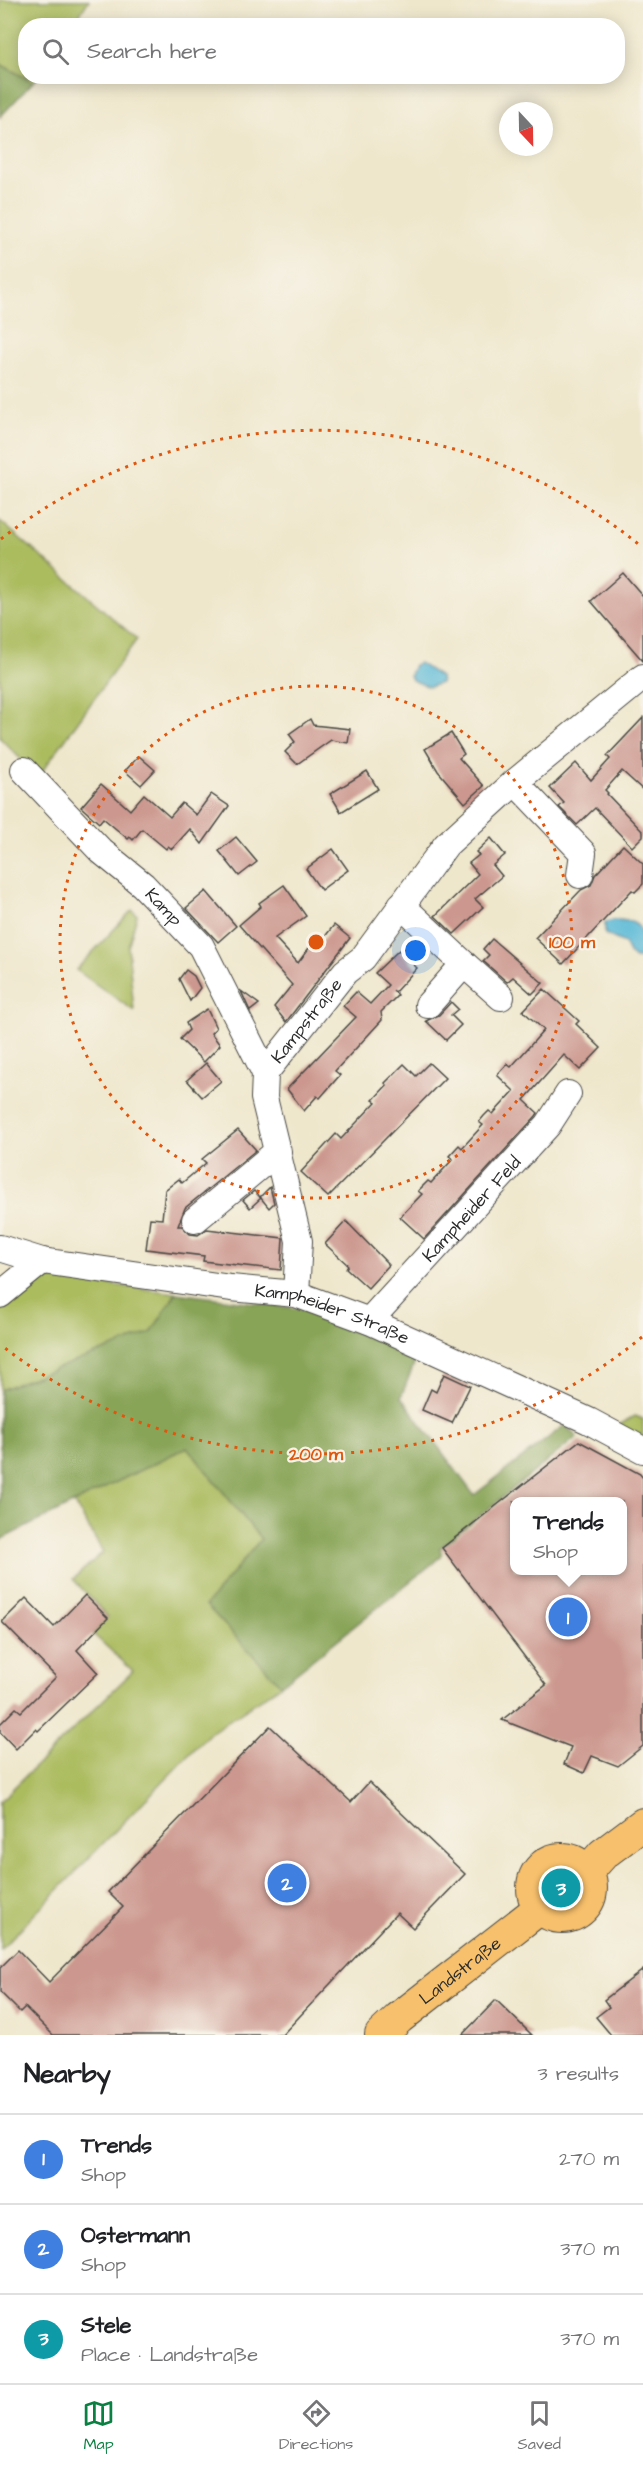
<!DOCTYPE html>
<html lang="en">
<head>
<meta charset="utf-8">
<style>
  :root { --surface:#fff; --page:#f2f2f2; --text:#202124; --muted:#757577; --line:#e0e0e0; --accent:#0b8043 }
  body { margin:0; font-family:"Architects Daughter",sans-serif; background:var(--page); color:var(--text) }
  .compass { position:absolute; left:499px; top:102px; width:54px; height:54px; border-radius:50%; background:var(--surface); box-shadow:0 3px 15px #0003; rotate:158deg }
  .you { position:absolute; left:416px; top:951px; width:21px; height:21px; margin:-15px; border:4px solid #fff; border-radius:50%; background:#1a73e8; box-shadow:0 0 0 9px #1a73e833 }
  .badge { display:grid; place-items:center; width:39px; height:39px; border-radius:50%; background:var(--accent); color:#fff; font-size:20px; font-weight:700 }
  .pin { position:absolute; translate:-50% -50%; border:3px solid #fff; box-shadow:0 2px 6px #0006 }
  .popup { position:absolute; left:510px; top:1497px; width:117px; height:78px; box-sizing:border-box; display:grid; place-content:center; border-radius:12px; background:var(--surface); filter:drop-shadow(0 2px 4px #0005); font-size:20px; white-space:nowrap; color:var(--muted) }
  .popup b { font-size:22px; color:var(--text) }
  .popup::after { content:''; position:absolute; left:50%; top:100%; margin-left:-12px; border:12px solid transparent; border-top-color:var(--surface) }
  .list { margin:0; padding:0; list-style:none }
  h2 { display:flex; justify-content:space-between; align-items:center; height:78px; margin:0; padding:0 24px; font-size:26px }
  h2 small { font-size:20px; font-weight:400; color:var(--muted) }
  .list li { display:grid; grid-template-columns:39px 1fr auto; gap:18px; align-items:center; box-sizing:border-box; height:90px; padding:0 24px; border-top:2px solid var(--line) }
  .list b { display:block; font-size:22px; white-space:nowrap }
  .list p { margin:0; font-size:20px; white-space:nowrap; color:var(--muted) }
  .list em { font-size:20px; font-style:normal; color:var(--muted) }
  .icon { flex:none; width:33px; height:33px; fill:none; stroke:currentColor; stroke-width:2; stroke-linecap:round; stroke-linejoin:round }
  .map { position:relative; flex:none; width:643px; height:2035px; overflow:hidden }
  .search { position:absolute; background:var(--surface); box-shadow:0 3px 15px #0003; left:18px; right:18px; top:18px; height:66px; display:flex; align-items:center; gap:15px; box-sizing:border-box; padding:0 21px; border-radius:24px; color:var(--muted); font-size:22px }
  .sheet { height:348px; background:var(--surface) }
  nav { display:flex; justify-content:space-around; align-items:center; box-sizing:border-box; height:84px; border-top:2px solid var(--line); background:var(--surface); font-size:16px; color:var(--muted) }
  nav a { display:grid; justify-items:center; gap:3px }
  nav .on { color:var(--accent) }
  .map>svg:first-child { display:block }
  .green { fill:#abbc5f; stroke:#6b7445; stroke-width:1.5 }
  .forest { fill:#88a456; stroke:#5a6840; stroke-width:1.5 }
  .water { fill:#58b9d7; stroke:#427281; stroke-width:1.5 }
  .building { fill:#cc978e; fill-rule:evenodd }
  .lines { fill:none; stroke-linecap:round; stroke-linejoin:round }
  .minor-casing { stroke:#484743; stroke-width:28 }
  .major-casing { stroke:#484743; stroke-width:34 }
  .minor { stroke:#fff; stroke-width:26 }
  .major { stroke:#f7c06c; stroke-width:32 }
  .ring { fill:none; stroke:#df570e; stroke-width:3; stroke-dasharray:3 6 }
  .labels { text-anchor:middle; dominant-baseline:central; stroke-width:4.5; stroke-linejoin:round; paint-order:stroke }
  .street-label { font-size:18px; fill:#2b2b2b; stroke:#f7f3e8 }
  .centre { fill:#df570e; stroke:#f7f3e8; stroke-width:3 }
  .ring-label { font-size:18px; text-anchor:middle; font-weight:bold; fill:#df570e; stroke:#f7f3e8; stroke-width:4.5; stroke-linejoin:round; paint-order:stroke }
</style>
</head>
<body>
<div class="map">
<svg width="643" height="2035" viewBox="0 0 643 2035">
  <rect width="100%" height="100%" fill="#f7f3e8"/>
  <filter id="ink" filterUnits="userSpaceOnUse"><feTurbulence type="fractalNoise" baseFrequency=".0167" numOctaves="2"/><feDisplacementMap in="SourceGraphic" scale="12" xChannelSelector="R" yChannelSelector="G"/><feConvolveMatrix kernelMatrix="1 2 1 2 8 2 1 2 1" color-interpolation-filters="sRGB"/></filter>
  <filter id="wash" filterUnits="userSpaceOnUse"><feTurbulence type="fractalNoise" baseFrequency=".008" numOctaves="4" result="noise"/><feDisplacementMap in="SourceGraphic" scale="24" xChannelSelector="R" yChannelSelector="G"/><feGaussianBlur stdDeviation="1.35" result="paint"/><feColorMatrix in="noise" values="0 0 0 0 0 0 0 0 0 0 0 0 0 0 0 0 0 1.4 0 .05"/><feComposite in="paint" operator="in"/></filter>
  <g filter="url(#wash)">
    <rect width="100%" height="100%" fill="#efe7cc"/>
    <g class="green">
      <path d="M0,0H89L73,25L26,26V76L38,77L33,82L0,64Z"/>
      <path d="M0,521L137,639L38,777L0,738Z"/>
      <path d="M132,910L137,915L128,947L134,1011L76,970Z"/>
      <path d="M43,1276L176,1293L151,1333L0,1390V1309Z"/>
      <path d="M635,1416L643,1419V1439L617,1426Z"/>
      <path d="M187,1447L261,1539L206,1605L281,1685L209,1734L0,1950V1801L133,1671L93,1634L108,1617L73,1579L103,1552L74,1503Z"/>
    </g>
    <g class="forest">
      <path d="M0,64L33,82L0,117Z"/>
      <path d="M176,1293L326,1312L418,1354L401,1397L474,1495L565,1425L577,1437L440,1548L442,1555L432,1564L281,1685L206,1605L261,1539L187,1447L0,1540V1390L151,1333Z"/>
    </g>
    <g class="water">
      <path d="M419,663L440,677L441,683L429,687L412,680L410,675L414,665Z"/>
      <path d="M614,920C643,919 643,930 643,958H635L629,953L624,943L605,934V922Z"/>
    </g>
    <g id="blocks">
      <g class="building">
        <path d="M623,573L643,596V661L591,601Z"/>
        <path d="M643,718V790L622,771L605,790L608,793L607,794L643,832V836L632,847L595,808L577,825L559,807L564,803L550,788L576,763L591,780L610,759L607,756Z"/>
        <path d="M310,719L313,725L350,729L348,743L331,740L297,764L285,752L295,742L289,734Z"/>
        <path d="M451,733L464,754L459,758L484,786L465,803L438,771L425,749Z"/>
        <path d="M139,756L155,770L141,785L125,771Z"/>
        <path d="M367,771L378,789L341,812L330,794Z"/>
        <path d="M101,784L130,810L144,794L170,817L182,803L196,815L211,794L229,806L202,844L190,829L172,849L168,846L166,849L142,829L133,840L130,837L128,839L103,818L99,823L81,807Z"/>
        <path d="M236,837L257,862L239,876L219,851Z"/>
        <path d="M491,838L505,855L493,865L502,876L475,899L483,907L454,934L435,916L478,874L469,863L479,855L476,852Z"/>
        <path d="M623,845L643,864V884L635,892L632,890L563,964L535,938L581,890L591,885L595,875Z"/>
        <path d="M333,849L348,870L321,890L306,869Z"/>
        <path d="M284,885L306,916L275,938L298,963L312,944L316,948L334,925L350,938L286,1022L274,1007L292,985L239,925L261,906L259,903Z"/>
        <path d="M206,891L236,926L218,942L186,908Z"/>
        <path d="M492,939L543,983L532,994L513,977L507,982L483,961L489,955L483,949Z"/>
        <path d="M399,950L417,968L395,992L393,990L398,995L381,1012L382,1020L335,1071L340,1075L320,1098L317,1096L304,1111L287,1089L356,1017L343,1006L356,992L370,1004L388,985L375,973Z"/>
        <path d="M186,970L194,976L200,988L190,1001L179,979Z"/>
        <path d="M544,989L579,1021L576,1024L601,1048L580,1070L564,1055L524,1100L538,1113L536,1116L424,1239L400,1217L422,1194L418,1191L428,1181L431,1183L453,1159L449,1156L459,1145L462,1148L483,1125L479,1122L484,1116L489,1111L493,1114L514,1091L497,1075L507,1064L511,1067L544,1030L523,1011Z"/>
        <path d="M241,991L259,1004L250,1011Z"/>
        <path d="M451,1002L458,1009L451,1015L461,1025L446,1040L426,1021L439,1015Z"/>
        <path d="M207,1009L216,1028L211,1033L220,1045L204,1062L180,1039L189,1030L186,1023Z"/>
        <path d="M206,1063L221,1081L202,1097L187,1080Z"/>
        <path d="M429,1063L445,1078L328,1197L301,1172L336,1134L341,1139L376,1102L373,1100L387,1085L385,1083L404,1064L416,1076Z"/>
        <path d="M238,1130L256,1150L185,1208L178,1226H182L190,1234L198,1235L207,1229L283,1238L281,1270L203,1261L204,1256L146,1249L150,1218L162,1219L165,1190L179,1179L182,1183L206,1163L202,1159Z"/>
        <path d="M270,1187L274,1203L269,1208L260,1197Z"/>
        <path d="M254,1191L261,1198L250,1208L243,1200Z"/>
        <path d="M346,1221L389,1265L368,1288L346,1268L348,1265L325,1244Z"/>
        <path d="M444,1374L470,1386L452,1423L422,1410L431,1389L436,1392Z"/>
        <path d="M579,1441L640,1474L643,1478V1746L618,1766L592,1756L584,1773L564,1764L571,1747L502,1720L546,1685L442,1548ZM514,1502H622V1570H514Z"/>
        <path d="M85,1595L108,1618L77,1650L98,1673L38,1731L36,1729L16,1749L0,1732V1724L16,1708L21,1712L56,1677L2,1622L26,1598L54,1627Z"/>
        <path d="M270,1726L351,1802L369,1782L465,1874L413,1928L397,1913L282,2035H53L25,2007L20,2012L0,1992V1968L18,1950L49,1982L123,1907L108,1892Z"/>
        <path d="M643,1970V2035H611L596,2017L609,2007L604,2000Z"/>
        <path d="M496,2000L532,2035H462Z"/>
      </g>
    </g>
  </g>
  <g filter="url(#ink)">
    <use href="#blocks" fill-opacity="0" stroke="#484743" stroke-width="1.5"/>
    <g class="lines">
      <defs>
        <g id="minor">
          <path id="s1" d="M24,770L101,851L143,885L201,946L265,1073"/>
          <path d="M515,782L583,853L580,875"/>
          <path d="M401,905L464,964L428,1005"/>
          <path d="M464,964L501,997"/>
          <path d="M195,1220L278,1151"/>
          <path id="s2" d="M0,1248L42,1261L231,1288L296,1294L369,1321L589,1421L643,1450"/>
          <path id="s3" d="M296,1294L299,1241L264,1098L265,1073L345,972L363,958L446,845L515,782L643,677"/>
          <path d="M0,1295L42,1261"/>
          <path id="s4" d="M369,1321L548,1125L568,1094"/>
        </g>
        <g id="major">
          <circle cx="562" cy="1888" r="29"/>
          <path d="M587,1872L603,1854L643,1824"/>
          <path id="s5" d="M381,2035L399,2018L540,1908"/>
        </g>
      </defs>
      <use href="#minor" class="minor-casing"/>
      <use href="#major" class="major-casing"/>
      <use href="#minor" class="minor"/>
      <use href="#major" class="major"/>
    </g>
  </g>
  <g class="ring">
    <circle cx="316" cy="942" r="256"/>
    <path d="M642 1337A512 512 0 0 1 1 1345M1 539A512 512 0 0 1 642 547"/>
  </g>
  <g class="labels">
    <g class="street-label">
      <text stroke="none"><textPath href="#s1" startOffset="196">Kamp</textPath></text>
      <text stroke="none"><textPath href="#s3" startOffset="292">Kampstraße</textPath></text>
      <text stroke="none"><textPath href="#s4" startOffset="152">Kampheider Feld</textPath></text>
      <text stroke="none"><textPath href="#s2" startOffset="340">Kampheider Straße</textPath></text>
      <text stroke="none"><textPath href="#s5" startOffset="102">Landstraße</textPath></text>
    </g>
  </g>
  <circle cx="316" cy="942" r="9" class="centre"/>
  <g class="ring-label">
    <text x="572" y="948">100 m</text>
    <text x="316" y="1460">200 m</text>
  </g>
</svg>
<svg class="compass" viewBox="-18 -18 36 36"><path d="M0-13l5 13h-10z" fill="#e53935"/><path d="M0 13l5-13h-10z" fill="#757577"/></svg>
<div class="you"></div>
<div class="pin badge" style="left:568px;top:1617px;background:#3f7fe0">1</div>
<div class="popup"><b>Trends</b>Shop</div>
<div class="pin badge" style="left:287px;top:1883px;background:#3f7fe0">2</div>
<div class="pin badge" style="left:561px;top:1888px;background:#0f9aa8">3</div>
<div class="search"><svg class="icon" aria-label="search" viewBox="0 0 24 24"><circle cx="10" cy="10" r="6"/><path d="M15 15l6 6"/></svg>Search here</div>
</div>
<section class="sheet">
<h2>Nearby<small>3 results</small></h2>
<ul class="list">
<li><span class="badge" style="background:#3f7fe0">1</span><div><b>Trends</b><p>Shop</p></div><em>270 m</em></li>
<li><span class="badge" style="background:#3f7fe0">2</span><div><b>Ostermann</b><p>Shop</p></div><em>370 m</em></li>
<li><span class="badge" style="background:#0f9aa8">3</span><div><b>Stele</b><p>Place · Landstraße</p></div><em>370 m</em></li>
</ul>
</section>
<nav>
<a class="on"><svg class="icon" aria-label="map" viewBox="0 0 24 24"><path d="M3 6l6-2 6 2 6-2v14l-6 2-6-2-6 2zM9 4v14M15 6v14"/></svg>Map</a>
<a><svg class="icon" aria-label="directions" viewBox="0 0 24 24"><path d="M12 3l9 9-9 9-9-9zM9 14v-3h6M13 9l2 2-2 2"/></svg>Directions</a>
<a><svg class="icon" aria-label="saved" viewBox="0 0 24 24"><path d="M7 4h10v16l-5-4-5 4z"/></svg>Saved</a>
</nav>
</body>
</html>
